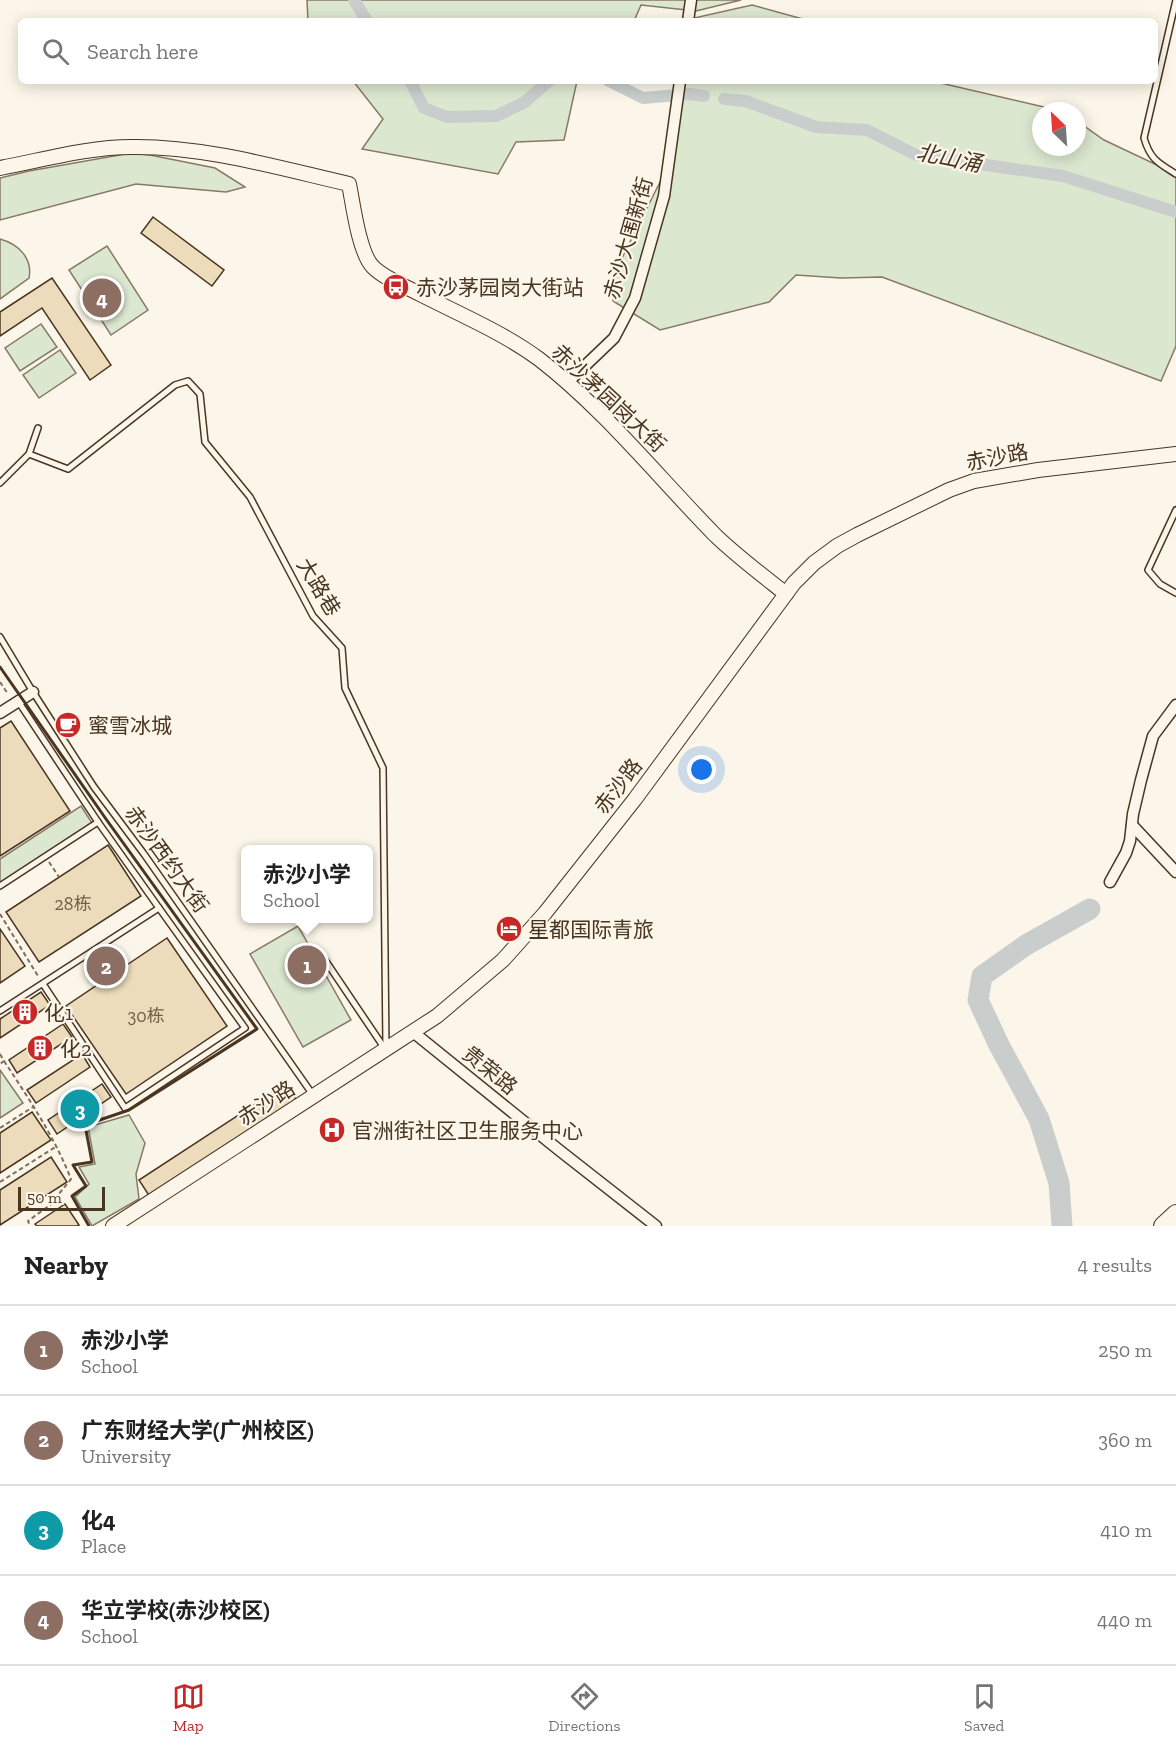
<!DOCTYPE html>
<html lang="en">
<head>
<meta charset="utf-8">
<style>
  :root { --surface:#fff; --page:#f6f6f6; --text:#222; --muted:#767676; --line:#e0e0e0; --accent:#c62828 }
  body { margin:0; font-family:"Zilla Slab","Noto Sans SC",serif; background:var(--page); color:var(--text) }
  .compass { position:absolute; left:1032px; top:102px; width:54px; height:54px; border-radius:50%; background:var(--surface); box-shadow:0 3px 15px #0003; rotate:335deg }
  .scale { position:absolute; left:18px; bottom:15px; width:87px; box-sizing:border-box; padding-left:6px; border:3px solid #4a3520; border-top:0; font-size:16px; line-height:21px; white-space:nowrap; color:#4a3520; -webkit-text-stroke:4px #fbf6e9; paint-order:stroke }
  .you { position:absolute; left:702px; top:770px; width:21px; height:21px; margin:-15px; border:4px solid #fff; border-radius:50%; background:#1a73e8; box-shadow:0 0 0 9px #1a73e833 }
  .badge { display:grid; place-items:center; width:39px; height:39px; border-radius:50%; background:var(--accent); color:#fff; font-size:20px; font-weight:700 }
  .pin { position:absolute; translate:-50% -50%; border:3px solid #fff; box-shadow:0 2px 6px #0006 }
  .popup { position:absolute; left:241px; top:845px; width:132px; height:78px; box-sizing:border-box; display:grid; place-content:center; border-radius:9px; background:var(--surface); filter:drop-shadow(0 2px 4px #0005); font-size:20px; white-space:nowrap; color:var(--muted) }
  .popup b { font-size:22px; color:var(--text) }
  .popup::after { content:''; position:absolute; left:50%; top:100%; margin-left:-12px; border:12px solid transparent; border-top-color:var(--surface) }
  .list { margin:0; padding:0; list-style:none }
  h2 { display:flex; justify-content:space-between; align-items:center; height:78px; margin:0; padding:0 24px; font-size:26px }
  h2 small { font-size:20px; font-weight:400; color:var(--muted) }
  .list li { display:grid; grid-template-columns:39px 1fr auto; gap:18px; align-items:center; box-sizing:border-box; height:90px; padding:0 24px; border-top:2px solid var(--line) }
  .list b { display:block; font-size:22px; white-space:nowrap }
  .list p { margin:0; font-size:20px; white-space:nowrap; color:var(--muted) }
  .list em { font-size:20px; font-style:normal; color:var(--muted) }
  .icon { flex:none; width:33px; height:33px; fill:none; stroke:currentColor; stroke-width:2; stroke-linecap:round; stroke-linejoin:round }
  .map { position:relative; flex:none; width:1176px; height:1226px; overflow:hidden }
  .search { position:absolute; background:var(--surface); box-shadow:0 3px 15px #0003; left:18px; right:18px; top:18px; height:66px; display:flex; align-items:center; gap:15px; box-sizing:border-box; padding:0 21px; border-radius:9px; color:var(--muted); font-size:22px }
  .sheet { height:438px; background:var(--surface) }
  nav { display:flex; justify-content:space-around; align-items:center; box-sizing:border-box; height:84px; border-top:2px solid var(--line); background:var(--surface); font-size:16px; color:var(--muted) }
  nav a { display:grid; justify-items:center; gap:3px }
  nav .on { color:var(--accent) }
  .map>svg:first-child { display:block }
  .green { fill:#dce7d0; stroke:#887966; stroke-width:1.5 }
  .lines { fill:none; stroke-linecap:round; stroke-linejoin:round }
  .canal { stroke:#c9cecd; stroke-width:12 }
  .river { stroke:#c9cecd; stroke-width:21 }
  .building { fill:#ecdcbc; stroke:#4a3520; stroke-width:1.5 }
  .service-casing { stroke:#4a3520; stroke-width:8 }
  .minor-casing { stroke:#4a3520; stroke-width:13 }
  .tertiary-casing { stroke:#4a3520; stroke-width:16 }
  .trunk-casing { stroke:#4a3520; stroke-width:20 }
  .path { stroke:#7f6f5c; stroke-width:2; stroke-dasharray:4.5 3; stroke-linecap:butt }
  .service { stroke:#fbf6e9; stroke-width:5 }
  .minor { stroke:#fbf6e9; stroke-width:10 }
  .tertiary { stroke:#fbf6e9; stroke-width:14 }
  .trunk { stroke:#fbf6e9; stroke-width:18 }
  .wall { stroke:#4a3520; stroke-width:3 }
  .labels { text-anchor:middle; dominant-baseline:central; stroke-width:4.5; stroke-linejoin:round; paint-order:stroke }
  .number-label { font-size:18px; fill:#725f47 }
  .street-label { font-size:21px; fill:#4a3520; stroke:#fbf6e9 }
  .poi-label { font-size:21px; fill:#4a3520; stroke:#fbf6e9; text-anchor:start }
  .water-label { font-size:22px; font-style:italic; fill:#4a3520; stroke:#fbf6e9 }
</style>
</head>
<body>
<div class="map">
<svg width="1176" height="1226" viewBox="0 0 1176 1226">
  <rect width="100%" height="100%" fill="#fbf6e9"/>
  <g class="green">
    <path d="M307,0H741L696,11L641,5L634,21H308Z"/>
    <path d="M752,5L810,21H694V18Z"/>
    <path d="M353,81H577L564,140L516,142L498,174L362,149L383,119Z"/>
    <path d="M685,81H932L1061,111H1041V147H1077V121L1104,140L1176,174V346L1161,381L882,277L841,278L796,275L769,302L660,330L613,301L615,272L673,156Z"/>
    <path d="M131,153L150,155L215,168L245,187L226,192L136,184L0,220V178L29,171Z"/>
    <path d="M0,239C18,244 33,258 29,278L0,299Z"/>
    <path d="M107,246L148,310L111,335L69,270Z"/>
    <path d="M41,324L57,347L20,371L5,348Z"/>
    <path d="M60,350L76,373L39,398L23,375Z"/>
    <path d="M81,806L92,823L0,883V859Z"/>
    <path d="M298,926L351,1020L303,1047L250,954Z"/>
    <path d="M0,1070L23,1103L0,1118Z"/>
    <path d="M129,1115L145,1143L136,1174L139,1199L92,1226L75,1197L89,1184L79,1167L95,1164L88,1127Z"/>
  </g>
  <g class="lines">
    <g class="canal">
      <path d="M354,0L367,21"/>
      <path d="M410,81L424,108L447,117L496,116L525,102L549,81"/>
      <path d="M609,81L643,98L689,94L704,96"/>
      <path d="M724,99L745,101L816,127L867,130L916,155L1063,176L1176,212"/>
    </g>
    <path class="river" d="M1062,1226L1059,1183L1039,1119L999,1045L978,1000L982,976L1026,945L1090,909"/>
  </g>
  <g class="building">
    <path d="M153,217L224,270L212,286L141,233Z"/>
    <path d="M52,278L111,365L90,380L42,308L0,336V312Z"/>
    <path d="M11,721L70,811L0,856V728Z"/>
    <path d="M108,845L141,896L39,962L6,912Z"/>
    <path d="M0,929L25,966L0,983Z"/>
    <path d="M167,938L227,1026L126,1094L66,1006Z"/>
    <path d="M41,992L50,1005L0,1038V1019Z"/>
    <path d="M63,1024L72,1037L17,1073L9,1060Z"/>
    <path d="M82,1054L90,1067L36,1103L27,1090Z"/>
    <path d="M102,1084L111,1097L57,1134L48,1120Z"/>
    <path d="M286,1084L297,1101L150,1197L139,1180Z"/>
    <path d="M32,1112L51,1140L0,1173V1133Z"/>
    <path d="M51,1157L67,1182L0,1225V1190Z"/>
    <path d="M65,1204L79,1225L77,1226H37L35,1224Z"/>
  </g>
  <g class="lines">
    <defs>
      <g id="service">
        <path d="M1176,0L1144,138C1150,159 1158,163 1176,174"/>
        <path d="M29,454L68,469L175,385L188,381L200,394L205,442L250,497L313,616L342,648L345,688L383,768L386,1048"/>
        <path d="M0,483L29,454L38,428"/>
        <path d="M1176,510L1148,570L1160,584L1176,593"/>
        <path d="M0,637L33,692L94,787L144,854L313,1095"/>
        <path d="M0,886L98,822L18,701"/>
        <path d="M321,954L385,1049"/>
        <path d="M43,984L125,1108L245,1028L159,908"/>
        <path d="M0,1011L159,908L98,822"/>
      </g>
      <g id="minor">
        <path d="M688,21L691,0"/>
        <path d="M567,383L614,338L635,298L664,196L680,81"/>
        <path d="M0,713L33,692"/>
        <path d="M1132,825L1176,872"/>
        <path d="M1110,882L1126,853L1130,841L1133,814L1141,780L1153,736L1176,705"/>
        <path d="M413,1032L559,1150L656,1226"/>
      </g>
      <g id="tertiary">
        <path d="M0,168C43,160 88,147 132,147C204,146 279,168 349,184C353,204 359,253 373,267C385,279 405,286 420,294C459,314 504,333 539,359C605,410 658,477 716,536C738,557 762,575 786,594"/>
        <path d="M113,1226L437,1016L503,960L545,913L635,799L794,583L814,563L837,546L857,535L949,490L974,481L1038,470L1176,454"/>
      </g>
      <path id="trunk" d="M1163,1226L1176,1214"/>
    </defs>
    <use href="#service" class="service-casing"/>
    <use href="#minor" class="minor-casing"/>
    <use href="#tertiary" class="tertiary-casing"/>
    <use href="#trunk" class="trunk-casing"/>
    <g class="path">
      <path d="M0,682L8,694"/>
      <path d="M49,862L59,877"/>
      <path d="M0,914L38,976"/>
      <path d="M0,1054L4,1061L0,1064"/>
      <path d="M4,1061C29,1099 54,1136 71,1179L50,1205L28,1221L30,1226"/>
      <path d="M0,1128L33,1107"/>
      <path d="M0,1182L57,1146"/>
    </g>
    <use href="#service" class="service"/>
    <use href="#minor" class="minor"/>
    <use href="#tertiary" class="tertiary"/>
    <use href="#trunk" class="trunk"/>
    <path class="wall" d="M0,667L106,819L257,1029L129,1110L85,1125L92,1162L73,1165L86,1186L72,1196L89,1226"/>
  </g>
  <defs>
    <symbol id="bus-disc" viewBox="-11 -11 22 22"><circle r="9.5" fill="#c62828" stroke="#fbf6e9"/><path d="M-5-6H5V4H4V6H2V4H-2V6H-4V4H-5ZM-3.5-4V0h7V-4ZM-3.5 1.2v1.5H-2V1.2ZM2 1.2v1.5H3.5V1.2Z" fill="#fff"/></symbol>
    <symbol id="cafe-disc" viewBox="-11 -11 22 22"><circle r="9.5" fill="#c62828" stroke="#fbf6e9"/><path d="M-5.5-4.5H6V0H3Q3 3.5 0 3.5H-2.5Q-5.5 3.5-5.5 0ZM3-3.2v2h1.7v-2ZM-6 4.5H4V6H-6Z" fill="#fff"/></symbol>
    <symbol id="hotel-disc" viewBox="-11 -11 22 22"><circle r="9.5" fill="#c62828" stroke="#fbf6e9"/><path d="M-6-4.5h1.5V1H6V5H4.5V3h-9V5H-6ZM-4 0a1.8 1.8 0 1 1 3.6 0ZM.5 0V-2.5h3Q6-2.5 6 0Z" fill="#fff"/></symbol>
    <symbol id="building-disc" viewBox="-11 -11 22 22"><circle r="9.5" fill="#c62828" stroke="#fbf6e9"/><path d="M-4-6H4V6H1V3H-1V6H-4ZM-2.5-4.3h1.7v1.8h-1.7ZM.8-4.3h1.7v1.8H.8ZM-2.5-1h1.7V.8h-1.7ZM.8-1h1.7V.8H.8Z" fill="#fff"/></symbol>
    <symbol id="hospital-disc" viewBox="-11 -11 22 22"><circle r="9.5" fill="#c62828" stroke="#fbf6e9"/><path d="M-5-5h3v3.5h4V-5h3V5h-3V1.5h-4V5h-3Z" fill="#fff"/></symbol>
  </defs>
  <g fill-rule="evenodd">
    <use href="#bus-disc" x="381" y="272" width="30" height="30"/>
    <use href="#cafe-disc" x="53" y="710" width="30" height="30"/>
    <use href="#hotel-disc" x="494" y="914" width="30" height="30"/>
    <use href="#building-disc" x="10" y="997" width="30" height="30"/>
    <use href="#building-disc" x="25" y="1033" width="30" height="30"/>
    <use href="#hospital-disc" x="317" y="1115" width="30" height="30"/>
  </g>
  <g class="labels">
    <g class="number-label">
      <text x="73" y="904">28栋</text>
      <text x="146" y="1016">30栋</text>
    </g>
    <g class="street-label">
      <text transform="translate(628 238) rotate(-74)">赤沙大围新街</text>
      <text transform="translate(609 398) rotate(43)">赤沙茅园岗大街</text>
      <text transform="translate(997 457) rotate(-11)">赤沙路</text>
      <text transform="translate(319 587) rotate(59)">大路巷</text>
      <text transform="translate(618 786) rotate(-52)">赤沙路</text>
      <text transform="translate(167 859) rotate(54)">赤沙西约大街</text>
      <text transform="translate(490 1070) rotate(39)">贵荣路</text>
      <text transform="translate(266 1103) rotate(-33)">赤沙路</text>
    </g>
    <g class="poi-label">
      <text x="416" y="287">赤沙茅园岗大街站</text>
      <text x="88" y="725">蜜雪冰城</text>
      <text x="528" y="929">星都国际青旅</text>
      <text x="44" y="1012">化1</text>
      <text x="60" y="1048">化2</text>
      <text x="352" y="1130">官洲街社区卫生服务中心</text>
    </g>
    <g class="water-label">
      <text transform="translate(949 158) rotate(11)">北山涌</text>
    </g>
  </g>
</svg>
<svg class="compass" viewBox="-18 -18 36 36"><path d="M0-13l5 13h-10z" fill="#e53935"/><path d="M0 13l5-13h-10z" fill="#767676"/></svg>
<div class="scale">50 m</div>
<div class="you"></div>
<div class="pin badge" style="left:307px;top:965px;background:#8d6e63">1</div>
<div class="popup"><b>赤沙小学</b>School</div>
<div class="pin badge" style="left:106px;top:966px;background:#8d6e63">2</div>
<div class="pin badge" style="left:80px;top:1109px;background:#0f9aa8">3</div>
<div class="pin badge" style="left:102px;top:298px;background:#8d6e63">4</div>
<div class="search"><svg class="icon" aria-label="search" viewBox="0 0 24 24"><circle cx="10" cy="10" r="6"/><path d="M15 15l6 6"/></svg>Search here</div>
</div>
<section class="sheet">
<h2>Nearby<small>4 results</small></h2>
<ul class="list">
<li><span class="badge" style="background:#8d6e63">1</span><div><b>赤沙小学</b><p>School</p></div><em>250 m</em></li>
<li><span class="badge" style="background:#8d6e63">2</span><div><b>广东财经大学(广州校区)</b><p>University</p></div><em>360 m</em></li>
<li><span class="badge" style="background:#0f9aa8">3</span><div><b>化4</b><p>Place</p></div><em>410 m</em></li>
<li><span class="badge" style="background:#8d6e63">4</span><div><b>华立学校(赤沙校区)</b><p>School</p></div><em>440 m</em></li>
</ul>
</section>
<nav>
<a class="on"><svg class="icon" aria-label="map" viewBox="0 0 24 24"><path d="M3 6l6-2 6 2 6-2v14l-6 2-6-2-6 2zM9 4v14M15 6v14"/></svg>Map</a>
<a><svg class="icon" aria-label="directions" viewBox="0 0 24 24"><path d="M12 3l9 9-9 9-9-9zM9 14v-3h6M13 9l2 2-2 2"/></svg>Directions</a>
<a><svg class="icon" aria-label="saved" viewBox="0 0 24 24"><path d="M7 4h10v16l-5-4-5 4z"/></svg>Saved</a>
</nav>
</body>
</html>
